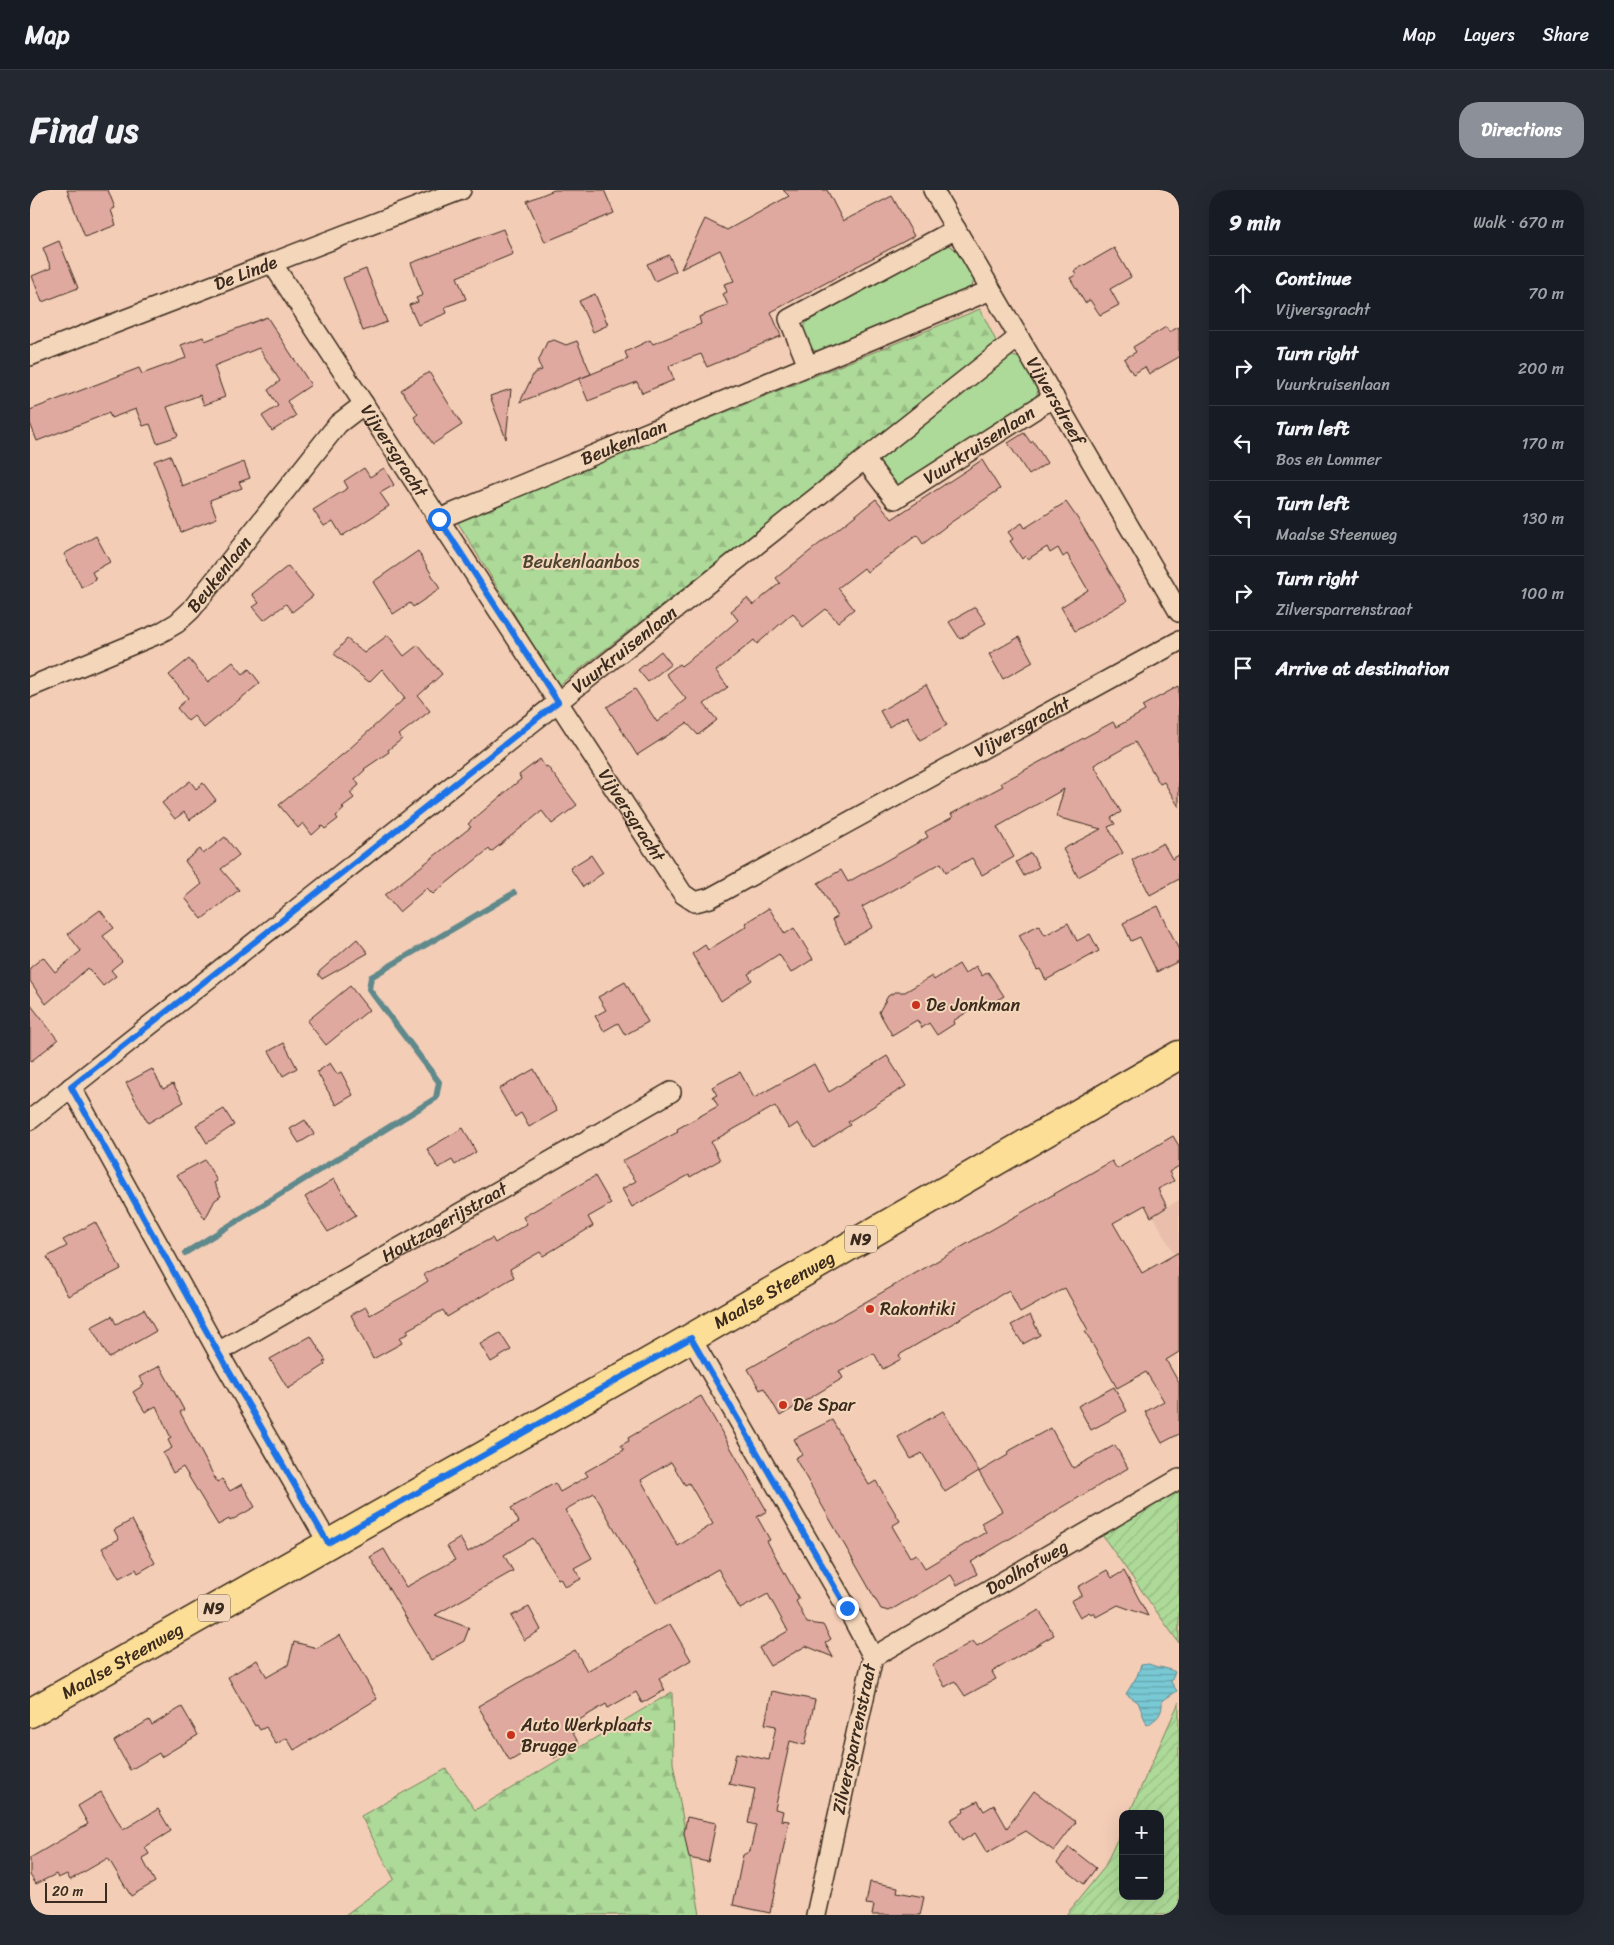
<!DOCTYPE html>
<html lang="en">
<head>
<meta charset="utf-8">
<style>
  :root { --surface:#171b24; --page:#242831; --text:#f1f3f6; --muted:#9ea1a6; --line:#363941; --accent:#8c9099 }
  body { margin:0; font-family:Sriracha,sans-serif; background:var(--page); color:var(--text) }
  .controls { position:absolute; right:15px; bottom:15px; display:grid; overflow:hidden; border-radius:10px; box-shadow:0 5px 20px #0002 }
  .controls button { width:45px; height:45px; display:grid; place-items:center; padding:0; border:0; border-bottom:1px solid var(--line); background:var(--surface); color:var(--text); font:25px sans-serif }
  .scale { position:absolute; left:15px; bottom:12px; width:62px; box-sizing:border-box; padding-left:5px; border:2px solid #3b2a1e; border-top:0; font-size:14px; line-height:18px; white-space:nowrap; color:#3b2a1e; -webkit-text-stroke:4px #f4d7ba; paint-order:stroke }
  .stop { position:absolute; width:15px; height:15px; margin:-11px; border:4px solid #1a73e8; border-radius:50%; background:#fff }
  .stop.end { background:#1a73e8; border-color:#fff; box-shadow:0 1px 5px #0008 }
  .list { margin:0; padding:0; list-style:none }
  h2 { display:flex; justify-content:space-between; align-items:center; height:65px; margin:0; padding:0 20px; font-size:21px }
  h2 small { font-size:16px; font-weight:400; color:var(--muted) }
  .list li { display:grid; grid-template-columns:32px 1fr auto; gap:15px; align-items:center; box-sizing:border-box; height:75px; padding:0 20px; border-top:1px solid var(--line) }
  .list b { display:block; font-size:19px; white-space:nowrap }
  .list p { margin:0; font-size:16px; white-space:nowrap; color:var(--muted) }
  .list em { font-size:16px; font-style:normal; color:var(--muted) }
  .icon { flex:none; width:28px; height:28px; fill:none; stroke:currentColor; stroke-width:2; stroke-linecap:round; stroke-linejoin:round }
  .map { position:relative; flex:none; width:1149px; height:1725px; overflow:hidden; border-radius:20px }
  header { display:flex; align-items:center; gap:30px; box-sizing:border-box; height:70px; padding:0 25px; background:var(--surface); border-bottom:1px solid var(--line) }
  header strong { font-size:24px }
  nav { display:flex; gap:28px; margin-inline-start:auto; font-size:18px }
  .intro { display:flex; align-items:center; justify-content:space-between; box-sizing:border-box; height:120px; padding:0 30px }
  h1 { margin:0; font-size:35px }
  .button { padding:12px 22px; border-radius:20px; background:var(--accent); color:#fff; font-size:18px; font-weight:700 }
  main { display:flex; gap:30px; padding:0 30px }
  aside { flex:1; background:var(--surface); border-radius:20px; box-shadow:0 5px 20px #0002 }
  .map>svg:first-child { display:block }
  .built { fill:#e9bfac }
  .grass { fill:#adda98; stroke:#74825b }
  .forest { fill:url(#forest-firs); stroke:#74825b }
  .garden { fill:url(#garden-furrows); stroke:#74825b }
  .water { fill:url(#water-rules); stroke:#60898c }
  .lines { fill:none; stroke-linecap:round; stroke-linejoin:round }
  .stream { stroke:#60898c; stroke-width:6 }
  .building { fill:#dfa9a0; stroke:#3b2a1e; fill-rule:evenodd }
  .street-casing { stroke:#3b2a1e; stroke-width:22 }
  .primary-casing { stroke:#3b2a1e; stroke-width:31 }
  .street { stroke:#f4d7ba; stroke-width:19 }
  .primary { stroke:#fdde96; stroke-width:28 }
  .route { stroke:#1a73e8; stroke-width:6 }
  .poi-dot { fill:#c8321e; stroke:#f4d7ba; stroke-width:2 }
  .labels { text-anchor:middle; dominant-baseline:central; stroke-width:4; stroke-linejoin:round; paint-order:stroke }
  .shield { fill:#f4d7ba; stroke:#725e4d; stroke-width:1 }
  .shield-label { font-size:16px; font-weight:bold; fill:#3b2a1e }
  .street-label { font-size:18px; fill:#3b2a1e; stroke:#f4d7ba }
  .park-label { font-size:18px; fill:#4c4430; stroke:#f4d7ba }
  .poi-label { font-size:18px; fill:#3b2a1e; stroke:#f4d7ba; text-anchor:start }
</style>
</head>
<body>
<header>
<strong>Map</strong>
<nav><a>Map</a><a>Layers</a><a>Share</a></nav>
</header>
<div class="intro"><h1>Find us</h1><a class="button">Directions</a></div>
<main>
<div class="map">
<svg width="1149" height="1725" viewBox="0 0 1149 1725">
  <defs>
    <pattern id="forest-firs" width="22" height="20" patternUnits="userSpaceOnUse" patternTransform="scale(1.25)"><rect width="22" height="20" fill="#adda98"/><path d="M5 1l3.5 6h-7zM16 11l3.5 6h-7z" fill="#96bb83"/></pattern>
    <pattern id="garden-furrows" width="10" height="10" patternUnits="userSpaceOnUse" patternTransform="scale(1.25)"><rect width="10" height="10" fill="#adda98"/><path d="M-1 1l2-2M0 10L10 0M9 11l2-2" fill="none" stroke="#96bb83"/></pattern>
    <pattern id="water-rules" width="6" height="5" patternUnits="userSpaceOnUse" patternTransform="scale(1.25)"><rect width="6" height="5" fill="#79c9d5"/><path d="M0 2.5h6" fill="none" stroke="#64a3ac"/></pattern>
  </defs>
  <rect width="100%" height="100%" fill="#f3cdb6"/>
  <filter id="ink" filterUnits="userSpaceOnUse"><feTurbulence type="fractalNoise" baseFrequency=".02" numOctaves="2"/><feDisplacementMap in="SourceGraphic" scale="10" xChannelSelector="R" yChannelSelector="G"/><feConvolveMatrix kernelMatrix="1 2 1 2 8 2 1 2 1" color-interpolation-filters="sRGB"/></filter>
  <g filter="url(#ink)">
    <path class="built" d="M1149,1010V1073L1123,1025Z"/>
    <g class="grass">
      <path d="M918,55C927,59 944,77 944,88C944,92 942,96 940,100L792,161C780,163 777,153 771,144L776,132L913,56Z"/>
      <path d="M982,166L990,168L1009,193L1007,204L1002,211L872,294L865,295L849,273V268L975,167Z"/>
    </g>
    <g class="forest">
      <path d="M950,119L968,155L528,496L427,331Z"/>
      <path d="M642,1502L643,1573L670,1725H315L364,1689L331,1626L416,1579L445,1620Z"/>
    </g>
    <g class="garden">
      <path d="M1149,1289V1453L1067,1338Z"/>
      <path d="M1149,1512V1725H1036L1074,1678L1093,1637V1706H1130V1624H1099Z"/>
    </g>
    <path class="water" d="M1119,1474C1128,1478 1136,1477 1145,1482L1141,1492L1147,1501L1132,1511C1133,1524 1127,1529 1117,1535L1108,1512L1096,1504L1107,1486L1111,1475Z"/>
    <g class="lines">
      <path class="stream" d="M155,1063L406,908L409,892L339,799L341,787L484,703"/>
    </g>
    <g class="building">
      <path d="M37,0H78L85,18L81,20L86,35L55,47Z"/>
      <path d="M524,0H574L584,23L515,52L497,11Z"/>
      <path d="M753,0H797L813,31L862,6L884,46L741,122L751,146L677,177L671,164L641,175L639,177L644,190L612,203L607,192L558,211L549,189L598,169L595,162L620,150L623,154L671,134L669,127L698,115L693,104L697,102L694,94L704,91L690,60L651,79L675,29L697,40L759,6Z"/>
      <path d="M473,39L483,64L427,87L436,109L415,117L417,123L388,135L379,115L388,112L386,108L393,105L381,73Z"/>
      <path d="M29,51L48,98L12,112L2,86L21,78L13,58Z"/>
      <path d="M1084,58L1101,87L1080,99L1089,115L1070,125L1060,110L1055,113L1040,88L1046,85L1044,81Z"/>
      <path d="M639,65L646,81L625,91L617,74Z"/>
      <path d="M336,79L357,132L333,141L313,88Z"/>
      <path d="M565,104L578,135L563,142L549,111Z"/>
      <path d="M237,127L281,195L257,211L266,226L242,241L232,226L248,216L238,200L250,191L229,158L184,176L195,207L174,215L170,205L137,217L148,246L127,253L120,234L113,236L106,219L81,228L79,223L7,251L0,233V220L109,178L112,184L156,168L151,155L173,147L175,151Z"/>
      <path d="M1136,137L1139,142L1149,137V167L1119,184L1115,177L1103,184L1094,169L1106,162L1103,157Z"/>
      <path d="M524,150L536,155L547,151L561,184L490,212L504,183L512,180L508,172L517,152Z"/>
      <path d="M399,182L432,235L403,254L384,227L388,224L371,200Z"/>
      <path d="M481,199L476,249L460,206Z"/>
      <path d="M994,243L1001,253L1003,251L1017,273L999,285L978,253Z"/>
      <path d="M140,265L152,296L214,272L220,288L209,292L212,298L180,310L187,328L151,342L124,271Z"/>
      <path d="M952,270L970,299L920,333L893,354L887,345L837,382L834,378L808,398L824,419L808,432L796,419L773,437L763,423L727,454L724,450L686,481L698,497L674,514L687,530L668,545L657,533L607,565L577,517L605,499L627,532L656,509L636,484L649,474L651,476L678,456L708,430L701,421L717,408L723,415L750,393L746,388L846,309L862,329Z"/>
      <path d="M334,278L340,287L354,278L364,295L350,303L359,316L312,346L303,331L294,336L283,320L318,298L314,291Z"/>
      <path d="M1036,312L1050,332L1097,411L1045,441L1031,417L1058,400L1037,364L1033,367L1028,358L1020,363L1017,357L998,369L995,366L992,369L980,351L983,349L978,342L992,333L995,338Z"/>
      <path d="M66,346L80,372L62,382L66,390L52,398L34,364Z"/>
      <path d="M388,361L410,399L383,417L380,413L363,424L343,392Z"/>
      <path d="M258,376L283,406L262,422L256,414L234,430L223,417L229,413L222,404Z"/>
      <path d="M945,417L956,433L930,449L919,432Z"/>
      <path d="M358,445L374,466L388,455L412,484L388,506L400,521L369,545L372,549L358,560L359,562L334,579L335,580L325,589L329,595L320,603L324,608L312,617L314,619L306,626L308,629L295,639L292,636L282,645L273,633L268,638L249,615L317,561L375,508L352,479L339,492L304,464L317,449L334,463Z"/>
      <path d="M989,447L1003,472L973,489L959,464Z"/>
      <path d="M631,461L641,474L618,492L608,480Z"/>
      <path d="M159,469L178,492L203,472L213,484L219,479L230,493L174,538L164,526L158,531L147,518L158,508L139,485Z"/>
      <path d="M896,495L917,535L890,550L877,526L859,537L850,521Z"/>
      <path d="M1149,496V617L1134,592L1130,594L1105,552L1064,575L1091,622L1081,628L1085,634L1078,637L1093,663L1048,687L1033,659L1071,639L1026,627L1034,599L967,637L984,667L952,685L942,668L916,682L911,673L832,717L843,737L815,753L802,730L807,727L788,693L811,680L818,692L898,647L895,642L923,627L921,624L973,596L971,593L1083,532L1086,537L1115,521L1112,516Z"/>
      <path d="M510,569L515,577L517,576L547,615L522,634L512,621L461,662L459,659L403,704L397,698L369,722L355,705L441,637L438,634L491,589L489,585Z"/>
      <path d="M160,591L166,599L173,593L186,610L160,630L154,622L145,629L132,613Z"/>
      <path d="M195,647L209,665L191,679L209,700L172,729L155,708L172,694L155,671L170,659L173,664Z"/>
      <path d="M1133,653L1142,669L1149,665V689L1120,705L1102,670Z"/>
      <path d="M1001,663L1009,677L994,686L986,672Z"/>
      <path d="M561,665L573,683L553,697L540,678Z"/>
      <path d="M1128,716L1149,760V771L1127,782L1110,747L1101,751L1093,733Z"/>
      <path d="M739,718L755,744L764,738L783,769L761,783L749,764L718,784L722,790L691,811L662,764L675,755L678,760L717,736L715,733Z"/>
      <path d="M70,720L84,738L73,746L92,771L81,780L86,786L73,796L58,778L16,814L0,791V778L13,767L25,782L51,761L38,744Z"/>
      <path d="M1038,733L1047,751L1060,744L1069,761L1016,790L1010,779L1007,780L989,745L1009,735L1015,745Z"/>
      <path d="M327,749L338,763L292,789L288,784L290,781Z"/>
      <path d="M929,774L935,784L946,776L952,786L958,782L974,806L953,819L950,814L923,831L924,834L907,845L899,833L892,838L887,830L862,845L849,822L858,806L865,802H875L902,786L904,790Z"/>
      <path d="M595,792L618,832L595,845L588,833L574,841L565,826L576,820L568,807Z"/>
      <path d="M320,796L339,820L296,855L277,831Z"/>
      <path d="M0,814L28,850L0,872Z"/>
      <path d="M254,853L267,878L253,886L239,861Z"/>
      <path d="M857,866L876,896L818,932L820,935L784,958L768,933L759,939L745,916L681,952L690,970L660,987L659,985L602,1017L592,999L606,991L592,971L648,942L647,939L688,916L683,907L687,905L682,897L710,882L724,908L784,874L799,902Z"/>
      <path d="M300,873L307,884L311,882L323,905L306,915L287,882Z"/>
      <path d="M122,879L133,899L143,894L154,912L118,933L96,893Z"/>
      <path d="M504,879L527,921L499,937L491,923L485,927L469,899Z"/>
      <path d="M194,919L204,935L177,953L166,935Z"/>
      <path d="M275,930L284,944L269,953L260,939Z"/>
      <path d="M433,938L446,962L425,975L422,970L408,978L397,959Z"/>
      <path d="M1143,946L1149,956V976L1139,982L1144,991L1128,999L1137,1017L1121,1027L1115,1015L1083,1033L1112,1083L1149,1062V1162L1136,1170L1149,1193V1244L1132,1253L1115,1222L1134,1211L1116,1182L1087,1198L1055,1141L1058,1140L1035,1098L990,1123L979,1100L869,1165L871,1169L853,1179L844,1163L809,1181L813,1188L750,1226L734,1198L730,1200L718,1179L1082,971L1087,979Z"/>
      <path d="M175,970L187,991L184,993L191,1006L185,1010L175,1029L147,985Z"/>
      <path d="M565,986L581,1014L558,1027L563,1036L513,1066L510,1062L480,1079L484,1087L417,1127L413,1120L377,1140L379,1143L369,1148L372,1153L343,1169L321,1125L336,1117L340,1125L378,1104L398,1091L394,1084L462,1048L465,1053L497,1034L493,1027Z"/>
      <path d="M304,989L326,1025L298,1042L275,1007Z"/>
      <path d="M65,1032L91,1079L38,1106L17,1067L37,1056L33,1050Z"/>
      <path d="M114,1119L126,1141L79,1168L61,1137L82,1126L86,1134Z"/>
      <path d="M1000,1125L1010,1145L993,1154L981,1135Z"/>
      <path d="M470,1143L481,1160L461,1172L450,1154Z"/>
      <path d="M281,1146L296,1171L293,1172L295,1175L258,1199L240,1169Z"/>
      <path d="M130,1176L154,1220L150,1222L187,1292L192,1289L200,1301L212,1294L225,1317L200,1331L199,1329L188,1335L153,1277L143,1283L133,1263L142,1258L138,1250L141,1248L126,1216L115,1222L103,1202L114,1195L109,1187Z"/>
      <path d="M1084,1197L1097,1221L1061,1240L1048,1216Z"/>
      <path d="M671,1206L737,1321L727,1327L740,1350L737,1351L769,1409L766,1411L777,1433L793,1435L801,1449L795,1453L803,1467L776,1456L740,1476L729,1458L758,1441L738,1404L710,1419L688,1379L627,1414L564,1303L535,1320L562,1368L544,1378L551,1389L535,1397L530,1388L528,1389L503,1348L474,1365L483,1381L405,1425L439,1438L434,1451L401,1470L340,1367L354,1359L376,1397L425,1370L417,1356L430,1348L438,1362L489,1332L481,1318L525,1293L530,1302L558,1286L555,1282L594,1260L591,1255L599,1251L598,1248ZM641,1272L655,1295L659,1293L683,1334L648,1356L611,1290Z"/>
      <path d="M913,1221L949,1281L915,1302L892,1263L881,1269L868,1247Z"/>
      <path d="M802,1230L839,1295L846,1291L870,1331L862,1336L880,1367L886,1364L895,1378L956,1342L951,1333L972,1321L949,1282L978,1265L977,1262L1021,1238L1043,1278L1085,1255L1098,1278L941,1372L947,1384L927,1395L921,1385L859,1421L851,1419L765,1268L772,1264L764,1249Z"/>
      <path d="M102,1330L125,1373L108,1383L106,1379L89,1388L72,1358L89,1349L84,1340Z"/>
      <path d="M1077,1380L1082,1388L1094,1381L1118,1426L1088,1415L1066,1427L1064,1422L1061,1424L1059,1422L1050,1427L1041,1411L1052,1405L1048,1397Z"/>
      <path d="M499,1417L511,1440L494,1450L481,1426Z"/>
      <path d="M1009,1420L1024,1445L962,1482L966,1489L935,1506L925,1491L915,1497L902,1475L943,1451L947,1456Z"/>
      <path d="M640,1434L661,1470L629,1489L635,1500L612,1513L606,1502L578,1518L576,1514L539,1536L549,1554L524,1568L514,1551L480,1571L448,1516L545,1460L557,1481Z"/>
      <path d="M310,1445L347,1509L264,1560L257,1548L246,1554L236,1537L230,1540L227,1535L225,1536L198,1487L227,1470L237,1487L258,1475L264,1452L287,1458Z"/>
      <path d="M742,1501L785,1510L775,1555L760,1551L745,1619L753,1621L751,1630L759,1631L740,1723L703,1715L713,1665L720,1661L726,1635L718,1633L725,1599L699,1594L706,1563L739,1570L746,1536L735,1534Z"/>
      <path d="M152,1517L168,1545L131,1567L129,1563L100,1580L84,1551L119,1530L122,1535Z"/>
      <path d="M1004,1601L1046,1632L1024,1661L996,1641L957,1663L945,1643L932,1651L920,1630L934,1622L933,1619L948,1611L954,1621L964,1615L977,1638Z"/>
      <path d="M71,1602L93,1640L128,1619L141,1641L115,1657L119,1664L112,1668L125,1692L101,1706L78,1668L40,1690L37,1684L28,1688L26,1684L6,1694L0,1685V1668L58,1634L48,1616Z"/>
      <path d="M657,1627L686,1633L678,1672L659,1668L654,1643Z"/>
      <path d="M1039,1657L1066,1678L1054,1694L1027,1673Z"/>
      <path d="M840,1692L868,1697L867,1702L894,1707L890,1725H842L844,1715L836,1714Z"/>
    </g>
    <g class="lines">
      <defs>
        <g id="street">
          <path id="s1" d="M903,0L1149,422"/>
          <path id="s2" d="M242,73L653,704L665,712L680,708L1149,451"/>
          <path id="s3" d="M0,166L431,0"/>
          <path d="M778,176L759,129L926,39"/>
          <path id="s4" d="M835,270L865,309L1024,207"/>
          <path id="s5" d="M409,329L961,100"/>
          <path id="s6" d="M0,497L130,443L147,433L161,420L308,234L334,214"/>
          <path d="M41,897L188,1162L298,1353"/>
          <path id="s7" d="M0,930L989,147"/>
          <path d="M661,1148L817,1418L843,1467L786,1725"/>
          <path id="s8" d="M188,1162L641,902"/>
          <path id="s9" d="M843,1467L1149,1289"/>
        </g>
        <g id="primary">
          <path id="s10" d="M0,1523L661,1148L1149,865"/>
        </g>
      </defs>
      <use href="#street" class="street-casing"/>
      <use href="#primary" class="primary-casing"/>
      <use href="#street" class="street"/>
      <use href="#primary" class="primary"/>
    </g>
  </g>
  <g class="lines" filter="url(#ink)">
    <path class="route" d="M409,329L528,512L41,897L188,1162L298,1353L661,1148L817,1418"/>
  </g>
  <g class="poi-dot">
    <circle cx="886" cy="815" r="5"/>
    <circle cx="840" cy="1119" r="5"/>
    <circle cx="753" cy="1215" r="5"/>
    <circle cx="481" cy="1545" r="5"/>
  </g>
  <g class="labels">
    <g class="shield">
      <rect x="815" y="1035.5" width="32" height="27" rx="4"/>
      <rect x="168" y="1404.5" width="32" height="27" rx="4"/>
    </g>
    <g class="shield-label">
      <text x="831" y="1049">N9</text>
      <text x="184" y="1418">N9</text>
    </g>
    <g class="street-label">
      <text stroke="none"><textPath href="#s3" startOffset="231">De Linde</textPath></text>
      <text stroke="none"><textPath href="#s1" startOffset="244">Vijversdreef</textPath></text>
      <text stroke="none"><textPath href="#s5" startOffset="200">Beukenlaan</textPath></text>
      <text stroke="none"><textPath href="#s4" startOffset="149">Vuurkruisenlaan</textPath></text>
      <text stroke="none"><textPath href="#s2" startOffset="224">Vijversgracht</textPath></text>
      <text stroke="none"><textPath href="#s6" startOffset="225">Beukenlaan</textPath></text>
      <text stroke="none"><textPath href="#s7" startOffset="758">Vuurkruisenlaan</textPath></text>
      <text stroke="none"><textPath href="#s2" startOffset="1139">Vijversgracht</textPath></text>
      <text stroke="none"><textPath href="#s2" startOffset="659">Vijversgracht</textPath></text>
      <text stroke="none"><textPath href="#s8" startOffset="261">Houtzagerijstraat</textPath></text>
      <text stroke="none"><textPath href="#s10" startOffset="856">Maalse Steenweg</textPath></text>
      <text stroke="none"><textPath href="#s9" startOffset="178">Doolhofweg</textPath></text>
      <text stroke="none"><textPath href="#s10" startOffset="106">Maalse Steenweg</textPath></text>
      <text transform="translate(824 1549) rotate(-78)">Zilversparrenstraat</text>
    </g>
    <g class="park-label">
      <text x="551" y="372">Beukenlaanbos</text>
    </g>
    <g class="poi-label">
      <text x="896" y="815">De Jonkman</text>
      <text x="850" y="1119">Rakontiki</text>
      <text x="763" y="1215">De Spar</text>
      <text x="491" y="1535">Auto Werkplaats<tspan x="491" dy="21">Brugge</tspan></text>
    </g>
  </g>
</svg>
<div class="controls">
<button>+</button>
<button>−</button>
</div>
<div class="scale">20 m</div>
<div class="stop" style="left:409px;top:329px"></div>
<div class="stop end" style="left:817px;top:1418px"></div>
</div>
<aside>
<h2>9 min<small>Walk · 670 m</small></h2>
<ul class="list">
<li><svg class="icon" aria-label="ahead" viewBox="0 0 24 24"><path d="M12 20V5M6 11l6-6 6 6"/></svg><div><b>Continue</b><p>Vijversgracht</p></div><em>70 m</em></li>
<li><svg class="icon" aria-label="right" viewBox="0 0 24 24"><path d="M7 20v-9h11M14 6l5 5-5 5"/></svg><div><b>Turn right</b><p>Vuurkruisenlaan</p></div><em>200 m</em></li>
<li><svg class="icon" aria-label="left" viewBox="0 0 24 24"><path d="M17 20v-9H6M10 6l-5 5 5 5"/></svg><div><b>Turn left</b><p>Bos en Lommer</p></div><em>170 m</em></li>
<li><svg class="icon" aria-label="left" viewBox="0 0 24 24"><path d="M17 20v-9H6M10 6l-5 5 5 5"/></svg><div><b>Turn left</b><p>Maalse Steenweg</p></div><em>130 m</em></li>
<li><svg class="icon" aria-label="right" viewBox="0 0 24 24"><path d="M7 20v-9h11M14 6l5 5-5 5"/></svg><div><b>Turn right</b><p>Zilversparrenstraat</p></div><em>100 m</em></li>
<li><svg class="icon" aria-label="arrive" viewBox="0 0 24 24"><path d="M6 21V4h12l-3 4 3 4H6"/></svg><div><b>Arrive at destination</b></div></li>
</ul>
</aside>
</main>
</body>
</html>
